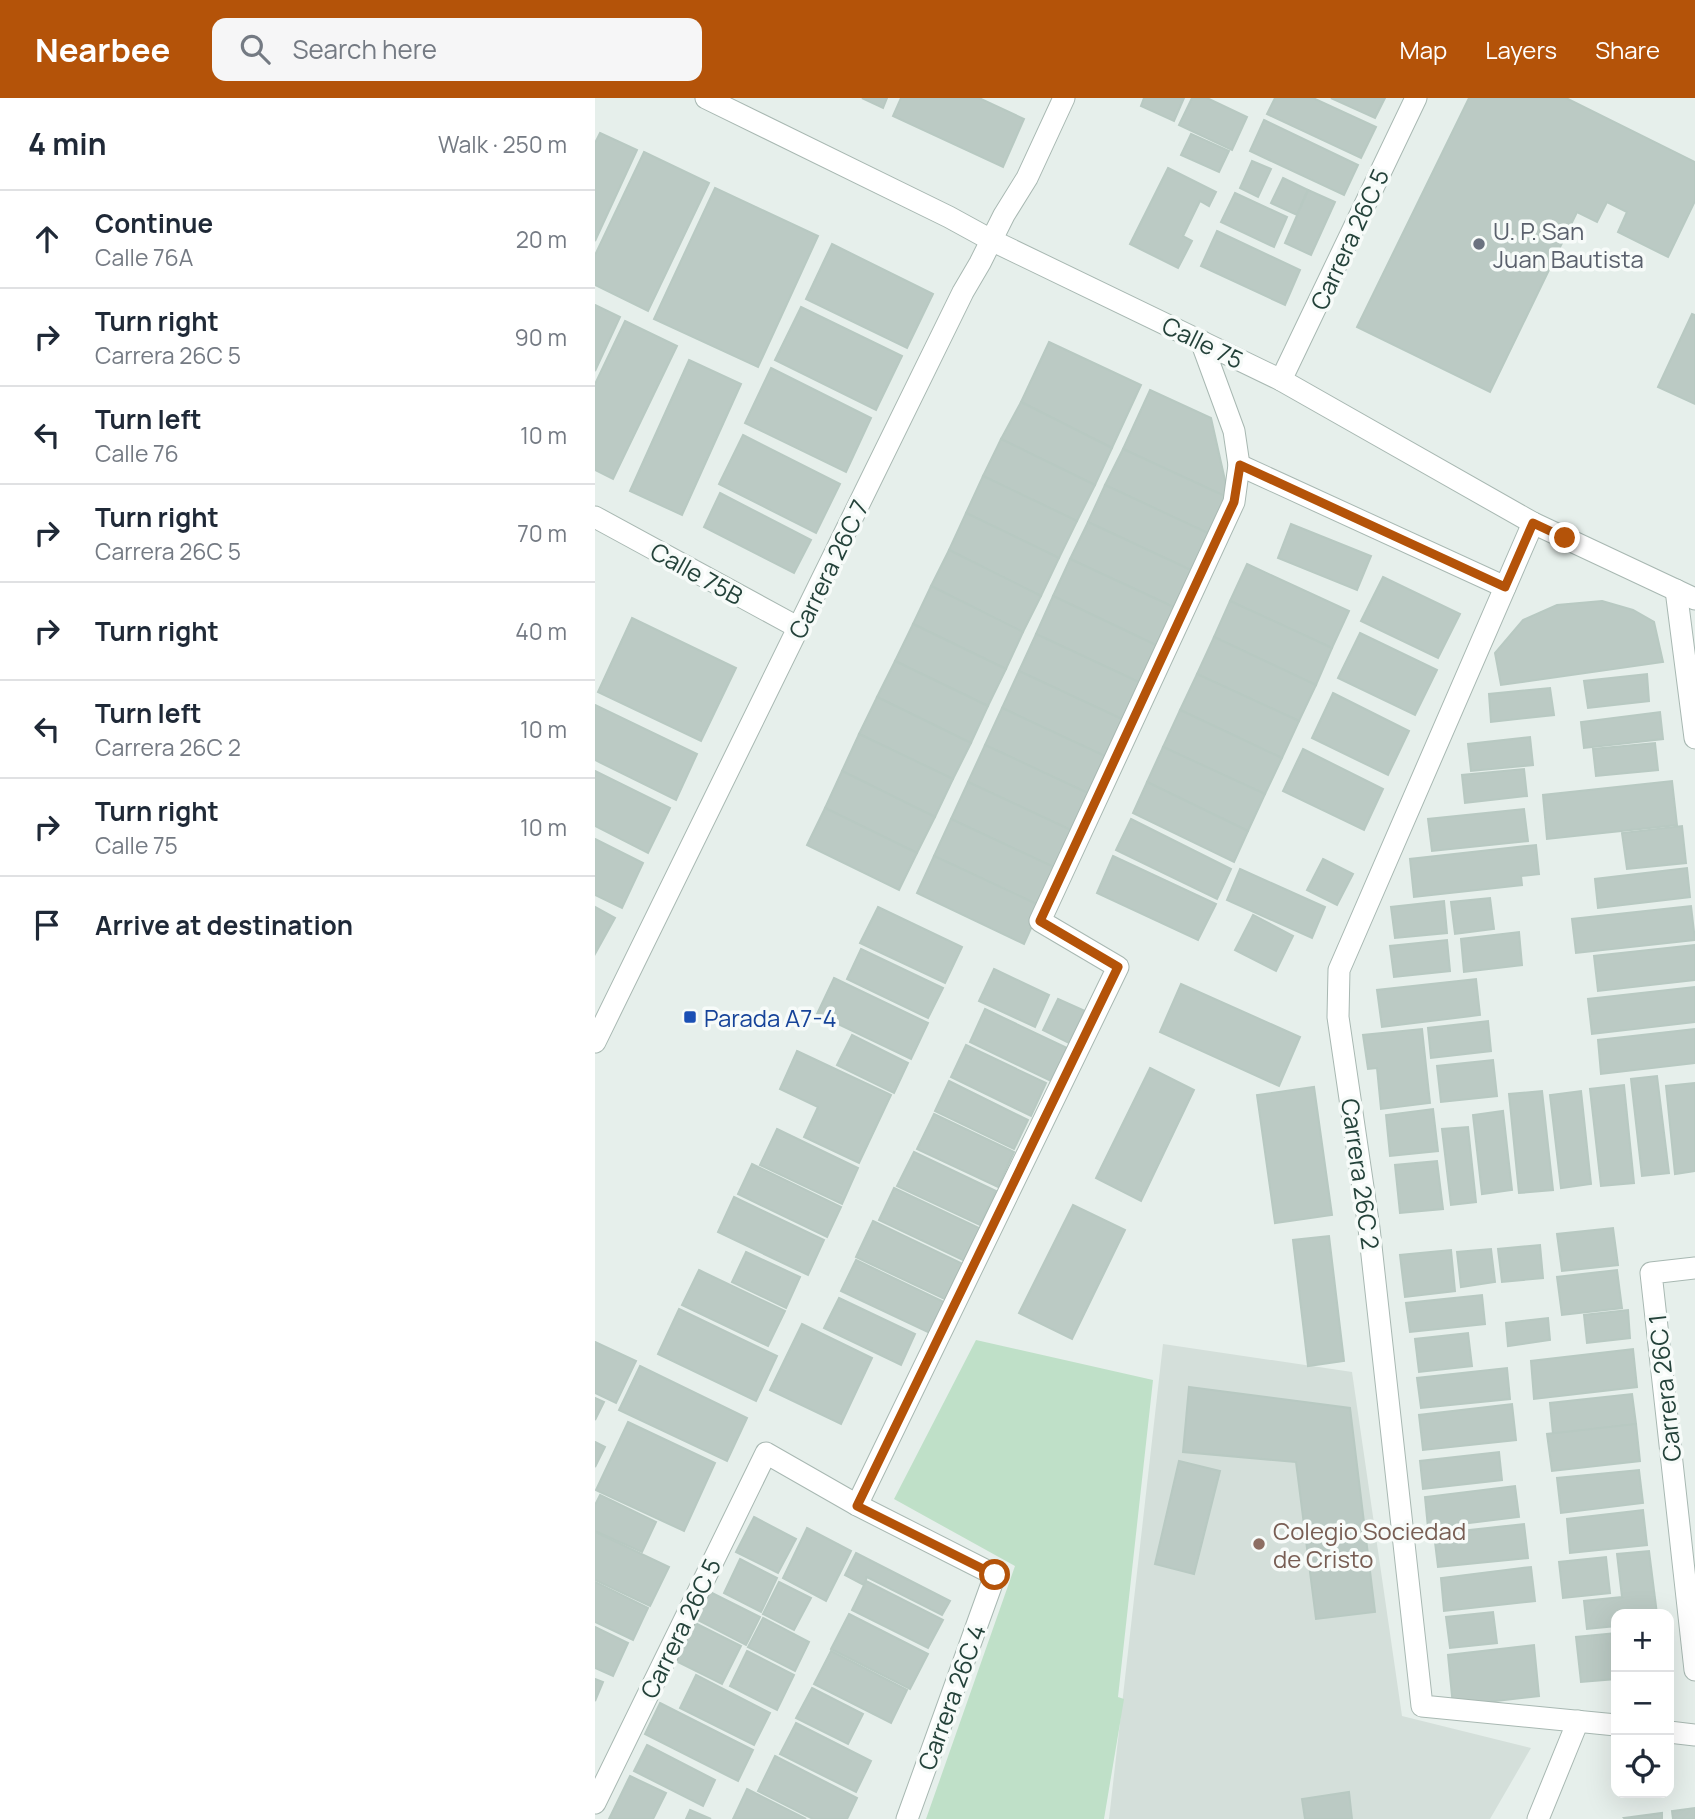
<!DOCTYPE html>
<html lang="en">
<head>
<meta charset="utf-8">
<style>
  :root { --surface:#fff; --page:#f6f6f7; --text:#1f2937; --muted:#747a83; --line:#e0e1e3; --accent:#b45309 }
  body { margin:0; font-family:Manrope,sans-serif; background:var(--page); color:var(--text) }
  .controls { position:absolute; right:21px; bottom:21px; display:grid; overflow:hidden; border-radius:14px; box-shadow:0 7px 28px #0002 }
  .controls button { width:63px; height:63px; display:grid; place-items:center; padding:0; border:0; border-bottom:2px solid var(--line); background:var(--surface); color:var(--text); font:35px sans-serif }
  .stop { position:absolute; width:21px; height:21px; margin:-16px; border:5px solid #b45309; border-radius:50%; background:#fff }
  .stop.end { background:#b45309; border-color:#fff; box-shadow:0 2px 7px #0008 }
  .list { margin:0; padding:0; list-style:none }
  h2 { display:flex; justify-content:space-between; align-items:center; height:91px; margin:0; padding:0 28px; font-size:30px }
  h2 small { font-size:23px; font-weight:400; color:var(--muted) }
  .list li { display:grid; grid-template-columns:46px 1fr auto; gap:21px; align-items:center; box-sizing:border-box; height:98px; padding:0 28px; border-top:2px solid var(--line) }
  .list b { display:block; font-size:26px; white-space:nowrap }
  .list p { margin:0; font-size:23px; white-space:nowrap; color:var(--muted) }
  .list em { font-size:23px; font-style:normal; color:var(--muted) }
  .icon { flex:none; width:38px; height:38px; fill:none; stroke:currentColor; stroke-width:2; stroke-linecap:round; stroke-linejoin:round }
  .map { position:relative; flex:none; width:1100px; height:1721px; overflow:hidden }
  header { display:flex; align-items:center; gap:42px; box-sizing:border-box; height:98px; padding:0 35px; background:var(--accent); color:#fff }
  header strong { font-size:33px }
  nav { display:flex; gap:38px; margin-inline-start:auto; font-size:24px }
  .search { width:490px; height:63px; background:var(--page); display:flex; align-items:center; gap:18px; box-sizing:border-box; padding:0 24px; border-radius:14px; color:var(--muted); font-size:26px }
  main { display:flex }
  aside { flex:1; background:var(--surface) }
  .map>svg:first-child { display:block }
  .built { fill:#d4dfda }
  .green { fill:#bfe0c8 }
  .building { fill:#bbcac4; stroke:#b8c9c2; stroke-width:2 }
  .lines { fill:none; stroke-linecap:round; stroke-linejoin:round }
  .minor-casing { stroke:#a8b8b2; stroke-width:23 }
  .minor { stroke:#fff; stroke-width:21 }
  .route { stroke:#b45309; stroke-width:9 }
  .worship-dot { fill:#6b7280; stroke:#f7fbf9; stroke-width:2.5 }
  .transit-dot { fill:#1a4fb4; stroke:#f7fbf9; stroke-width:2.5 }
  .education-dot { fill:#8d6e63; stroke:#f7fbf9; stroke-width:2.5 }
  .labels { text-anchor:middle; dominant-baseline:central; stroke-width:7; stroke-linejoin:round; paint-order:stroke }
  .worship-label { font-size:24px; fill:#5b616d; stroke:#f7fbf9; text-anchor:start }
  .street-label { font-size:24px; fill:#24423a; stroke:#f7fbf9 }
  .transit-label { font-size:24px; fill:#164399; stroke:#f7fbf9; text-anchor:start }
  .education-label { font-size:24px; fill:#785e54; stroke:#f7fbf9; text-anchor:start }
</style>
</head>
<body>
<header>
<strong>Nearbee</strong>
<div class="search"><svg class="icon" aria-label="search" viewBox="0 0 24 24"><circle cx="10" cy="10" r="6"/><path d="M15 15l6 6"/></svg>Search here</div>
<nav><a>Map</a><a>Layers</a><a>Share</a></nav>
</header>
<main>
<aside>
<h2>4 min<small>Walk · 250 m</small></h2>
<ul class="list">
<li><svg class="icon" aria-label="ahead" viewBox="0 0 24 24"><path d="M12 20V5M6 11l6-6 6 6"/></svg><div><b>Continue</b><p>Calle 76A</p></div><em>20 m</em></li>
<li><svg class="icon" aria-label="right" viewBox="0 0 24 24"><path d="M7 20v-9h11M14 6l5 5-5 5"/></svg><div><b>Turn right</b><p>Carrera 26C 5</p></div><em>90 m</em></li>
<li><svg class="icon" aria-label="left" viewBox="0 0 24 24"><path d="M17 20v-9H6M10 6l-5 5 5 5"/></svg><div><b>Turn left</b><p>Calle 76</p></div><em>10 m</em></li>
<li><svg class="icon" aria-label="right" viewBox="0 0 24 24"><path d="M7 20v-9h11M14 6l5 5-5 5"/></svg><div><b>Turn right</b><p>Carrera 26C 5</p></div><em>70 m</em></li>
<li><svg class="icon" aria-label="right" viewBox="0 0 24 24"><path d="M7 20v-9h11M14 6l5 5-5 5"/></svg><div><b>Turn right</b></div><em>40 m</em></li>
<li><svg class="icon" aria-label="left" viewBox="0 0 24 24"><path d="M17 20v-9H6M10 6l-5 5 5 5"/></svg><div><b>Turn left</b><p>Carrera 26C 2</p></div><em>10 m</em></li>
<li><svg class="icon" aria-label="right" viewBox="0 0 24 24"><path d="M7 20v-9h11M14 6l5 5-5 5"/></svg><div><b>Turn right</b><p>Calle 75</p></div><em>10 m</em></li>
<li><svg class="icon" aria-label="arrive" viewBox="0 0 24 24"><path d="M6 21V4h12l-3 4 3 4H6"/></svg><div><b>Arrive at destination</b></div></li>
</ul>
</aside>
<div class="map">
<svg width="1100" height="1721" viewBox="0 0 1100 1721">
  <rect width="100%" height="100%" fill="#e6efeb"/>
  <path class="built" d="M568,1246L757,1274L807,1618L936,1650L895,1721H514Z"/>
  <path class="green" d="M381,1242L558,1282L523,1599L529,1601L509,1721H331L420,1468L299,1401Z"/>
  <g class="building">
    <path d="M267,0H292L288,10Z"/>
    <path d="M306,0H384L429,21L408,69L298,18Z"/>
    <path d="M549,0H589L579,23L546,8Z"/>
    <path d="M597,0H612L652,19L637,52L584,27Z"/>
    <path d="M680,0H718L781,29L766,60L672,16Z"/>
    <path d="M736,0H790L780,20Z"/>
    <path d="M874,0H971L1100,64V103L1073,159L1023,134L1032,114L1012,104L1002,124L982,114L895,294L762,229Z"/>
    <path d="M669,22L763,67L749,97L655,53Z"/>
    <path d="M5,35L42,52L0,143V45Z"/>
    <path d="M596,36L634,53L624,74L586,57Z"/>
    <path d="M49,54L114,85L53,213L0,187V157Z"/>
    <path d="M657,63L676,71L663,99L645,90Z"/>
    <path d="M573,70L621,94L614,108L605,103L588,138L597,143L583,170L535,146Z"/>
    <path d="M688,80L713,92L702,117L676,105Z"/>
    <path d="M120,90L223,138L163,269L59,221Z"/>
    <path d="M713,92L740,104L716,157L690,145Z"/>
    <path d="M640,95L692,119L679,149L626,124Z"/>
    <path d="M622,133L705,172L690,207L606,168Z"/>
    <path d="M237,146L338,196L312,250L211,201Z"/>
    <path d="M0,207L25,219L0,273Z"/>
    <path d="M206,209L307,258L281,312L180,262Z"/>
    <path d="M1097,216L1100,217V306L1063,289Z"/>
    <path d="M30,223L82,248L18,381L0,372V286Z"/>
    <path d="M454,244L546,287L517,350L426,304Z"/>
    <path d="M94,262L146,286L87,417L35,393Z"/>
    <path d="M176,270L276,320L251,374L150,325Z"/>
    <path d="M555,292L616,320L634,400L528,351Z"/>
    <path d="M426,304L517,350L500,387L406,341Z"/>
    <path d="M148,337L245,386L221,435L124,386Z"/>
    <path d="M406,341L500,387L482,423L388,378Z"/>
    <path d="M528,351L634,400L617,437L510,387Z"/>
    <path d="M388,378L482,423L464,460L371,415Z"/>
    <path d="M510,387L617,437L600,474L493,424Z"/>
    <path d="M125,395L216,442L199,475L109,429Z"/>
    <path d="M371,415L464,460L446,498L354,452Z"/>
    <path d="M493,424L600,474L583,511L475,461Z"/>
    <path d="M696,426L776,458L762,492L683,460Z"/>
    <path d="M354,452L446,498L428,534L336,488Z"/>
    <path d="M475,461L583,511L565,549L458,498Z"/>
    <path d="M652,466L754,513L737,550L635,503Z"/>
    <path d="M788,479L865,516L843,560L766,523Z"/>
    <path d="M336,488L428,534L411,571L318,526Z"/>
    <path d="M458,498L565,549L548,586L441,536Z"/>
    <path d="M635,503L737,550L721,587L619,539Z"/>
    <path d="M1007,503L1038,512L1059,524L1068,564L906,587L900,555L928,522L962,507Z"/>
    <path d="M37,520L141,570L106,643L3,594Z"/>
    <path d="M318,526L411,571L393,608L300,563Z"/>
    <path d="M765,535L842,572L820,617L743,580Z"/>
    <path d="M441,536L548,586L531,623L424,573Z"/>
    <path d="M619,539L721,587L704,623L602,576Z"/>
    <path d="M300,563L393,608L376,645L282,599Z"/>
    <path d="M424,573L531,623L514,660L407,610Z"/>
    <path d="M602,576L704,623L687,660L585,612Z"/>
    <path d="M1052,576L1054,603L993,610L989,583Z"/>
    <path d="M955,590L959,617L896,624L894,596Z"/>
    <path d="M738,595L814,633L793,677L717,640Z"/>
    <path d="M282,599L376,645L358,681L264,636Z"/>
    <path d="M0,607L102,656L81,702L0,662Z"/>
    <path d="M407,610L514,660L497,697L390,647Z"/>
    <path d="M585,612L687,660L670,696L568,649Z"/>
    <path d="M1065,614L1068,641L989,650L986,624Z"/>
    <path d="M264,636L358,681L340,719L247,673Z"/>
    <path d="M935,639L938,667L876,673L873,646Z"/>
    <path d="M1060,645L1063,672L1001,678L998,651Z"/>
    <path d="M390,647L497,697L480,734L373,684Z"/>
    <path d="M568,649L670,696L653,733L552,684Z"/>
    <path d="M708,651L788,691L769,732L688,693Z"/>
    <path d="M929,671L932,698L870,705L867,677Z"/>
    <path d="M0,673L75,710L53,755L0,728Z"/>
    <path d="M247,673L340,719L322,755L230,710Z"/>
    <path d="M1077,683L1082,727L952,741L948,697Z"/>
    <path d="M373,684L480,734L463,771L356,721Z"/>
    <path d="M552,684L653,733L639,764L538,715Z"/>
    <path d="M230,710L322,755L304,792L212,747Z"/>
    <path d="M929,711L933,743L837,753L833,721Z"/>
    <path d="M356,721L463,771L446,808L339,758Z"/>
    <path d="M536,721L636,771L622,801L521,752Z"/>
    <path d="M1087,728L1091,765L1032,771L1027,735Z"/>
    <path d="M0,741L48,765L27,810L0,797Z"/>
    <path d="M941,747L944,776L926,778L927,787L819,799L815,761Z"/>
    <path d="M339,758L446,808L429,846L322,795Z"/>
    <path d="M518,758L621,806L603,842L502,795Z"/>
    <path d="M728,761L758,776L742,807L712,792Z"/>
    <path d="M1092,770L1095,799L1003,810L1000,781Z"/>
    <path d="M645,771L730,809L717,840L632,802Z"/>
    <path d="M895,800L899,831L860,836L856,804Z"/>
    <path d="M849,803L852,835L800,840L796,809Z"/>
    <path d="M1096,808L1100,842L981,855L977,821Z"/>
    <path d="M0,809L20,820L0,856Z"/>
    <path d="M283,809L367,849L350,885L265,845Z"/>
    <path d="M658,817L698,838L681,873L640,852Z"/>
    <path d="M924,834L927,867L869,874L866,841Z"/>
    <path d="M852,842L855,873L799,879L795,848Z"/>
    <path d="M1100,847V882L1003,893L999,858Z"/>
    <path d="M266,851L348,890L333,920L252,881Z"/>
    <path d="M399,871L454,897L440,929L384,903Z"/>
    <path d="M239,880L333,925L316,961L222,916Z"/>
    <path d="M881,881L885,917L787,929L782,892Z"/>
    <path d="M586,886L705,939L684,988L565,934Z"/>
    <path d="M1100,889V924L997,936L993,901Z"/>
    <path d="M463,901L490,913L474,945L448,932Z"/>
    <path d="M390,911L472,950L456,983L375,944Z"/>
    <path d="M893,923L896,953L836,960L833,930Z"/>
    <path d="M827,931L835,1005L786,1011L782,970L773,971L768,937Z"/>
    <path d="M1100,931V965L1006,976L1003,942Z"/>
    <path d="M257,937L313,965L299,995L242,967Z"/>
    <path d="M371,947L451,985L436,1018L356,979Z"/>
    <path d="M202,953L296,997L264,1065L209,1039L223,1009L185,991Z"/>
    <path d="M898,962L902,998L846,1004L842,968Z"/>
    <path d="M555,970L599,992L546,1103L501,1080Z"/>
    <path d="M1062,978L1074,1075L1047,1078L1036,981Z"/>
    <path d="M354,983L433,1022L419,1051L340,1013Z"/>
    <path d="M1100,985V1073L1080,1076L1071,988Z"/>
    <path d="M1029,987L1039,1085L1006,1088L995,991Z"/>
    <path d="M719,989L737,1117L680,1125L662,997Z"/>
    <path d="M947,993L958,1092L924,1095L914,996Z"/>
    <path d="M986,993L996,1086L966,1090L955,997Z"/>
    <path d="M838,1011L843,1053L795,1058L791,1017Z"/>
    <path d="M908,1013L917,1092L887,1096L878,1017Z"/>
    <path d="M339,1016L419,1054L403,1089L322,1051Z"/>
    <path d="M873,1029L881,1104L856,1107L847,1031Z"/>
    <path d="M182,1031L263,1070L247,1106L165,1067Z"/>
    <path d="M319,1054L401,1093L385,1127L302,1088Z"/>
    <path d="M842,1063L848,1111L805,1115L800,1067Z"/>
    <path d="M157,1066L246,1109L232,1139L143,1096Z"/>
    <path d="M299,1090L388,1132L372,1164L284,1122Z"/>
    <path d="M139,1099L229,1142L213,1177L123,1134Z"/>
    <path d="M478,1107L530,1132L477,1241L424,1215Z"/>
    <path d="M278,1123L374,1169L358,1205L261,1159Z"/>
    <path d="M1018,1130L1023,1167L967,1173L962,1136Z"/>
    <path d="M734,1138L749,1263L713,1268L698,1142Z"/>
    <path d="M945,1147L948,1180L907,1184L903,1151Z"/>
    <path d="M896,1151L900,1184L866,1189L862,1154Z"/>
    <path d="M856,1152L860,1193L810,1199L805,1157Z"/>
    <path d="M151,1154L205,1179L191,1210L137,1184Z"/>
    <path d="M261,1162L351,1205L337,1236L246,1193Z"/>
    <path d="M104,1172L190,1213L173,1248L87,1207Z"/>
    <path d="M1022,1172L1027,1210L967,1217L962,1179Z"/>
    <path d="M887,1197L890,1226L815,1234L811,1205Z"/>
    <path d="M244,1200L320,1236L306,1267L229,1230Z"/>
    <path d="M84,1211L182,1258L161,1303L63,1256Z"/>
    <path d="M1033,1212L1035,1240L992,1245L989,1217Z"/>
    <path d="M953,1220L955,1242L913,1248L911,1225Z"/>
    <path d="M207,1226L277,1260L246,1326L175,1292Z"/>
    <path d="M873,1235L877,1268L824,1274L820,1241Z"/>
    <path d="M0,1244L41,1263L21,1305L0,1295Z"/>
    <path d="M1038,1251L1042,1289L939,1301L936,1263Z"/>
    <path d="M45,1268L152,1320L132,1363L24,1312Z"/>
    <path d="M912,1270L915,1301L826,1310L822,1280Z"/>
    <path d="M594,1289L755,1310L780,1514L721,1521L701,1364L588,1354Z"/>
    <path d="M1037,1296L1041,1326L958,1336L955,1305Z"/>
    <path d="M0,1300L9,1304L0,1322Z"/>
    <path d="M917,1306L921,1342L828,1352L824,1317Z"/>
    <path d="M33,1324L120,1365L89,1433L1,1392Z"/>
    <path d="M1041,1326L1045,1363L957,1373L952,1336Z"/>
    <path d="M0,1344L10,1349L0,1369Z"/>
    <path d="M904,1354L907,1382L828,1391L825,1363Z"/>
    <path d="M584,1363L625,1373L599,1476L560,1466Z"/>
    <path d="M1044,1372L1048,1405L966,1415L962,1380Z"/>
    <path d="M920,1388L924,1419L833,1430L830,1399Z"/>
    <path d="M5,1397L61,1424L47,1454L0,1433V1407Z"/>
    <path d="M1048,1412L1052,1447L975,1455L972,1421Z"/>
    <path d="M159,1419L201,1441L183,1475L141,1454Z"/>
    <path d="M929,1426L933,1460L843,1469L839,1436Z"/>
    <path d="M212,1430L256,1453L231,1503L188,1480Z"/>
    <path d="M0,1434L74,1469L55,1508L0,1482Z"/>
    <path d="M1054,1453L1062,1516H1021V1528L992,1531L989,1503L1027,1499L1022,1456Z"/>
    <path d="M261,1455L355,1503L347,1517L272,1479L269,1487L250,1477Z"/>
    <path d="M1011,1459L1015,1495L968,1500L964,1464Z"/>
    <path d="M145,1461L182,1480L166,1514L129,1495Z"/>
    <path d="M936,1469L940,1503L849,1513L846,1480Z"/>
    <path d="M271,1483L348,1522L333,1550L257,1512Z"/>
    <path d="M0,1484L53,1510L38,1542L0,1524Z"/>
    <path d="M184,1484L216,1500L199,1532L168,1516Z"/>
    <path d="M115,1494L165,1519L151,1547L101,1521Z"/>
    <path d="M898,1514L902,1545L855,1550L851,1519Z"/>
    <path d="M254,1516L333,1556L315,1591L236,1551Z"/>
    <path d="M168,1520L214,1544L200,1573L153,1549Z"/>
    <path d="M100,1525L146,1548L127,1586L81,1563Z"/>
    <path d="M0,1529L33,1545L18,1578L0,1570Z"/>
    <path d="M1021,1535V1581L986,1584L981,1539Z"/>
    <path d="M939,1547L944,1598L858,1608L853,1557Z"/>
    <path d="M152,1553L199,1577L182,1612L135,1588Z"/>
    <path d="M236,1553L312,1592L296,1625L219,1586Z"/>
    <path d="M101,1577L175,1615L159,1647L85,1610Z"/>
    <path d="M0,1581L8,1584L0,1603Z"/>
    <path d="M217,1590L268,1616L253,1646L201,1620Z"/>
    <path d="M65,1605L158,1652L143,1683L50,1636Z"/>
    <path d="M201,1625L276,1663L261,1694L185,1656Z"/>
    <path d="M52,1647L120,1682L108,1708L39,1673Z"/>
    <path d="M180,1658L262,1700L252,1721H218L163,1693Z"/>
    <path d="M35,1678L71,1695L58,1721H14Z"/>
    <path d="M152,1691L211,1721H138Z"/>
    <path d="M754,1694L757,1721H710L707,1701Z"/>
    <path d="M1100,1710V1721H1078L1077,1713Z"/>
    <path d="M95,1712L116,1721H91Z"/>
    <path d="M1067,1715V1721H1030L1029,1720Z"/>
  </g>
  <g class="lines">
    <defs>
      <g id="minor">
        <path d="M111,0L354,119L396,142L686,282L938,425L1100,501"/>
        <path d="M686,282L821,0"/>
        <path d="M644,367L910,489"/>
        <path d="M0,419L204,530"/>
        <path d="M938,425L744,872L743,919L774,1130L827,1608L1021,1627"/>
        <path d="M1081,492L1100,640"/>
        <path d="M0,944L368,194L385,165L409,117L432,80L469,0"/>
        <path d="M1100,1170L1056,1175L1100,1572"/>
        <path d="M262,1407L523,869L445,823L639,404L644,367L639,333L606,243"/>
        <path d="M1074,1634L1100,1637"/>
        <path d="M0,1705L171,1355L262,1407L400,1477L312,1721"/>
        <path d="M943,1721L983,1623"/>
      </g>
    </defs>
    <use href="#minor" class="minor-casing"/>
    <use href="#minor" class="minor"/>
  </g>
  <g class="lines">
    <path class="route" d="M400,1477L262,1408L523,869L445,823L639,404L645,367L910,489L938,425L970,440"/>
  </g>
  <circle class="worship-dot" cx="884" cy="146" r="7"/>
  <rect class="transit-dot" x="88" y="912" width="14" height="14" rx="3.5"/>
  <circle class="education-dot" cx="664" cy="1446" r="7"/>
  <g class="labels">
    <g class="worship-label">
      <text x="898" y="132">U. P. San<tspan x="898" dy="28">Juan Bautista</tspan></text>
    </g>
    <g class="street-label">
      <text transform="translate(754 141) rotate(-65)">Carrera 26C 5</text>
      <text transform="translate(608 244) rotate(26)">Calle 75</text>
      <text transform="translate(233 471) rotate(-64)">Carrera 26C 7</text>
      <text transform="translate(102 475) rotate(29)">Calle 75B</text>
      <text transform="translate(766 1076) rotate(82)">Carrera 26C 2</text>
      <text transform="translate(1069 1290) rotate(-96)">Carrera 26C 1</text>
      <text transform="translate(85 1530) rotate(-64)">Carrera 26C 5</text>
      <text transform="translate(356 1599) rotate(-70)">Carrera 26C 4</text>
    </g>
    <g class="transit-label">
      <text x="109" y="919">Parada A7-4</text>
    </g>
    <g class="education-label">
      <text x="678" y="1432">Colegio Sociedad<tspan x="678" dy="28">de Cristo</tspan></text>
    </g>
  </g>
</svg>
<div class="controls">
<button>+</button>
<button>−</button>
<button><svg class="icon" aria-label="locate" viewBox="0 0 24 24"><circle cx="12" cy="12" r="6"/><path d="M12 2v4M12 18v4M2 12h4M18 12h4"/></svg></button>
</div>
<div class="stop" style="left:400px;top:1477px"></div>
<div class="stop end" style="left:970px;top:440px"></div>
</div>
</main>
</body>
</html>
